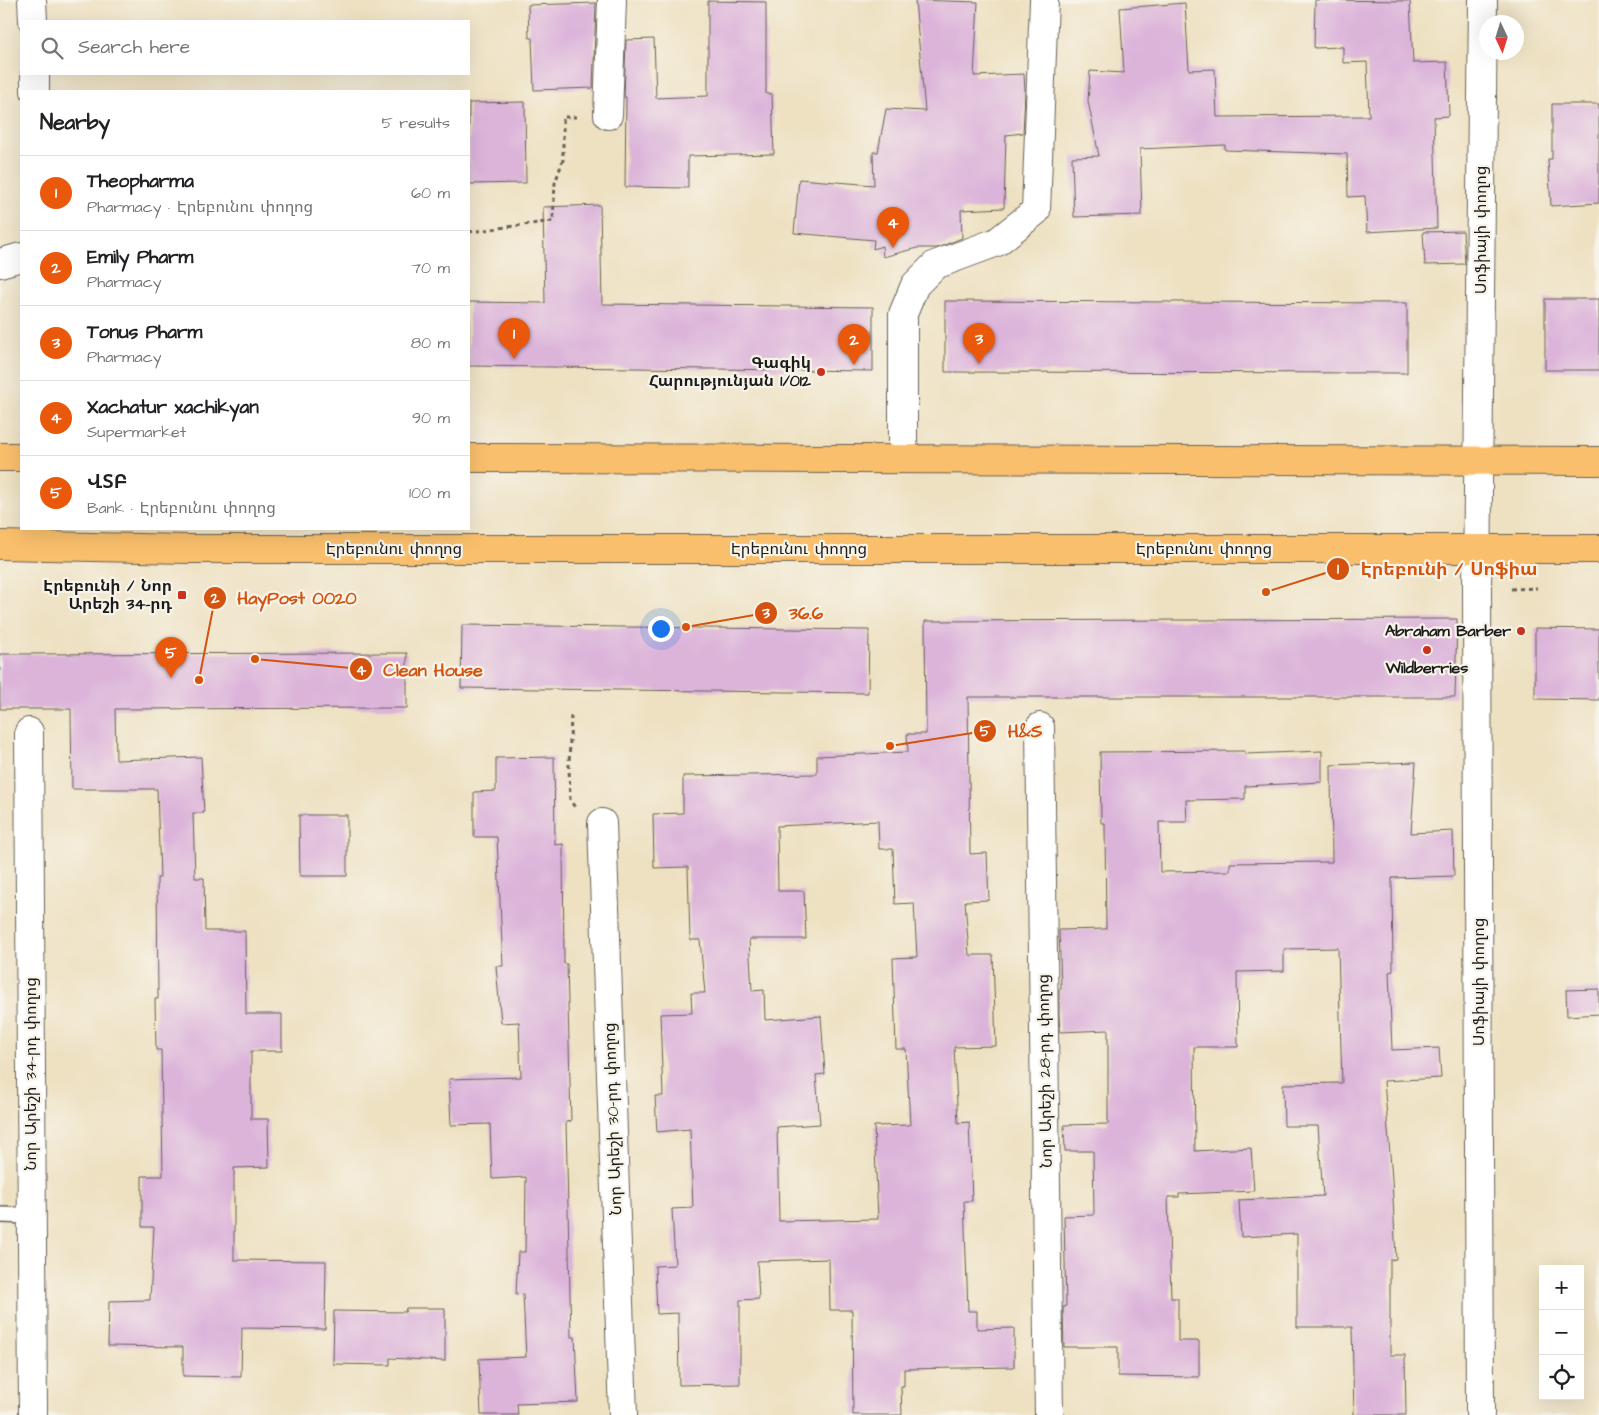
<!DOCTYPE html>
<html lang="en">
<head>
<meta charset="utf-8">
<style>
  :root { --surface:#fff; --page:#f2f2f2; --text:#202124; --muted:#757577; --line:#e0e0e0; --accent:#ea580c }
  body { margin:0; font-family:"Architects Daughter","Noto Sans Armenian",sans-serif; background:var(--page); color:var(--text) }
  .controls { position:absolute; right:15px; bottom:15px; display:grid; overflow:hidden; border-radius:0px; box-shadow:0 5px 20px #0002 }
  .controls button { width:45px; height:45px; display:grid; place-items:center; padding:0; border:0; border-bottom:1px solid var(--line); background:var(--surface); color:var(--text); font:25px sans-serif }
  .compass { position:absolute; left:1479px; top:15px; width:45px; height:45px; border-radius:50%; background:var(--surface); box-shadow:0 5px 20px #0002; rotate:176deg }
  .you { position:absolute; left:660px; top:628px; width:18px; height:18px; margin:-12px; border:4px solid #fff; border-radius:50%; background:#1a73e8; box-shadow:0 0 0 8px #1a73e833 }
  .badge { display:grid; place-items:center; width:32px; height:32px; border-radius:50%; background:var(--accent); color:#fff; font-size:16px; font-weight:700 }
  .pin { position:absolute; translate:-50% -41px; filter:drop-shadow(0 1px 2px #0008) }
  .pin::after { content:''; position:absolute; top:26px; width:18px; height:15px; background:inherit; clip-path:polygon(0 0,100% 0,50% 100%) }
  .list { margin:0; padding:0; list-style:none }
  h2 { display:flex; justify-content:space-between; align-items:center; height:65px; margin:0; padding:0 20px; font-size:21px }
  h2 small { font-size:16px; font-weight:400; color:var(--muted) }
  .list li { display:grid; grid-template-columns:32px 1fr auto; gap:15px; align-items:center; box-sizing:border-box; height:75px; padding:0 20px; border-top:1px solid var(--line) }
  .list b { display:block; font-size:19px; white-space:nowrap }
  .list p { margin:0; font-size:16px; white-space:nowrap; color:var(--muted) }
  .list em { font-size:16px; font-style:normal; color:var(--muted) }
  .icon { flex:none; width:28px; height:28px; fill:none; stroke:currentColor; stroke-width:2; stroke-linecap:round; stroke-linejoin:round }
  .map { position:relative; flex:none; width:1599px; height:1415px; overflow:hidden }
  .search { position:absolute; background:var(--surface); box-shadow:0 5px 20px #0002; left:20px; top:20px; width:450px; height:55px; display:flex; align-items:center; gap:12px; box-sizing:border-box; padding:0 18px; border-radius:0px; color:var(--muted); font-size:19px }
  .panel { position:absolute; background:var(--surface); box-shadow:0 5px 20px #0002; left:20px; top:90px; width:450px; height:440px; border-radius:0px }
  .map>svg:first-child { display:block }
  .building { fill:#dcb4da; fill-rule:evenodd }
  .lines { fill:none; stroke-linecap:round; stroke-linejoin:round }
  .lane-casing { stroke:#666156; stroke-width:18 }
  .street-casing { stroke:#666156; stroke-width:30 }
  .primary-casing { stroke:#666156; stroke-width:30 }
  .path { stroke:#666156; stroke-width:3; stroke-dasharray:4 4; stroke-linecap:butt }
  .lane { stroke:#fff; stroke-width:15 }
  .street { stroke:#fff; stroke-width:28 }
  .primary { stroke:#f9bf6c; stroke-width:28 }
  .poi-dot { fill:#c8321e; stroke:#f7f3e8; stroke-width:2 }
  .labels { text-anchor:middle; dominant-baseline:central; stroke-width:4.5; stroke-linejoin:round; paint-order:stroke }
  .street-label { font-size:16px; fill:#1c1c1c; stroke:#f7f3e8 }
  .poi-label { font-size:16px; font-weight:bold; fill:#1c1c1c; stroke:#f7f3e8; text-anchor:end }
  .leader { fill:none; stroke:#d4530e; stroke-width:2 }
  .callout-dot { fill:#d4530e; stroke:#f7f3e8; stroke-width:2 }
  .mark-label { font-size:15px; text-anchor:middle; font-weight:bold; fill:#fff }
  .callout-label { font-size:18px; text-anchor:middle; font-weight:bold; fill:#d4530e; stroke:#f7f3e8; stroke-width:4.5; stroke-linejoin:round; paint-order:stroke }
</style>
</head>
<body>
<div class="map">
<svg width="1599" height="1415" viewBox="0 0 1599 1415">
  <rect width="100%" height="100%" fill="#f7f3e8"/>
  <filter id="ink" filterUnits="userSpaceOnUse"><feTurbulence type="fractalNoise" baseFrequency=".02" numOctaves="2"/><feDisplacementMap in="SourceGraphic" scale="10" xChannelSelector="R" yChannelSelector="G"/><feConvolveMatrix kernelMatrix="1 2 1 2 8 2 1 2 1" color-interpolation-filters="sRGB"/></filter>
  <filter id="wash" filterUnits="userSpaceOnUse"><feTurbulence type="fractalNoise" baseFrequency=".0096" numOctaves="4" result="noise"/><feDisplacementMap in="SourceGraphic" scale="20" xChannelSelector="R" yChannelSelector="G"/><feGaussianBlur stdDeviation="1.12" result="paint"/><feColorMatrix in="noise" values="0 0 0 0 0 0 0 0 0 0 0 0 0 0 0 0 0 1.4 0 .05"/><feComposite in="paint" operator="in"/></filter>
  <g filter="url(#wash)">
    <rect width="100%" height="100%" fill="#eee1c2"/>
    <g id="blocks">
      <g class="building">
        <path d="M915,0L978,2L974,76L1024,74L1025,91L1023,133L1006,135L1004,208L961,210L962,238L937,248H917L883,257L882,246L873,249L874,240L794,233L799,179L874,185L873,152H878L886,109L925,111Z"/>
        <path d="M1315,0L1410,1L1413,63L1447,62L1449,116L1434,117L1437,228L1367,232L1365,196L1348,197L1347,154L1225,150V145L1140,149L1142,215L1074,217L1072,157L1099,156L1088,101L1090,71L1124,73L1120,8L1185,3L1189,70L1215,69L1217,117L1369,116L1367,62L1343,63V47L1314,48Z"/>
        <path d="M708,1L766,2V94H772L774,154L688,156V188L625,187L626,97H624L626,40L654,39L656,98L708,96Z"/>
        <path d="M596,3L593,88L534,90L532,38H529L528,5Z"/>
        <path d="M525,102L526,183L469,184V103Z"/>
        <path d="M1552,104H1599V203L1551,206L1548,159H1552Z"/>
        <path d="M600,205L602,304L873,307V371L469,366V302L545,303L543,207Z"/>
        <path d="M1463,231L1465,264L1425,265L1423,232Z"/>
        <rect x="1545" y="299" width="54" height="71"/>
        <path d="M945,301L1407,303V373L945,372Z"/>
        <path d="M1457,619L1455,697H968L970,854L987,853L989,900L965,901L969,955H993L996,1046L954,1047L958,1123L969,1122L972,1201H964L968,1311H977V1329L1014,1328V1367L904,1369V1386H901L902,1415H853L852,1310H830L829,1259L757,1261L759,1299L740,1300V1384L679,1385L678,1313L657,1314L655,1266L675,1265L672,1209L693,1208L690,1129L657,1132L655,1096H663L660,1014L692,1013L691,993H705L700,940H690L688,867L654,868L653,814L683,813V776L817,774V756L908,752L907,734H926L925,621ZM878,821L879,849H893L895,904L914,903L917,957L893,958L896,1049H906L910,1125L874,1126L878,1219L779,1221L777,1127L820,1124L816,1075L825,1074L821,1016L765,1020L764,990L752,991L749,939H806L804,891H778L777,826Z"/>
        <path d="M462,625L869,630L868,693L461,688Z"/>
        <path d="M1535,628L1599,629V700L1535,699Z"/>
        <path d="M407,653V708L115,709L116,760L201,757L204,813H193L195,878H204L205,931H245L246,1014H282V1051H251V1119H268L269,1167L234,1168V1260L326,1261L325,1329L242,1328L241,1377L183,1376V1347L108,1346L109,1301L150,1300L154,1227H142V1176H163L161,1050H156L155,999H158L157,878H160L157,789H72L71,709H0V654Z"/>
        <path d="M1245,751V754L1322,751V782L1245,786V799L1186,800L1187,822H1159L1160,872L1230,871V863L1332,862L1331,765L1416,762L1411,833L1453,831L1454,876L1392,878L1393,971L1389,972L1392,1050L1439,1048L1441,1078L1384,1081L1392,1179L1396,1259L1390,1260V1355H1405L1406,1415H1354L1352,1327H1297V1234L1241,1237L1239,1200L1323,1196L1318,1126H1284L1283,1084L1342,1083L1338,948L1284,949V971L1237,972L1238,1047H1194L1195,1151L1251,1148L1254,1191L1179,1194V1197H1168L1171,1298H1178V1341H1199V1377L1118,1376V1347H1064L1063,1307H1066L1064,1216L1094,1215L1093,1151H1065L1064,1125L1108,1124V1030L1060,1032L1059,1016V989H1061L1059,930L1106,929L1105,823H1101L1100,752Z"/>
        <path d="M554,757L555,845L563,844L564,964H567L571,1121L566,1122L571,1337H575L578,1402L517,1404L518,1415H481L479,1359L526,1357L523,1294L516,1295L518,1252H525L526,1177L492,1179L490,1124L451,1125L449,1079L521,1077L519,1022L501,1023L496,966H503L497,837H474V792L496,791V758Z"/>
        <path d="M299,815H347V876H300Z"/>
        <path d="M1599,989V1014L1567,1016L1566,990Z"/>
        <path d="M406,1308H445V1361L390,1358V1365L333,1364L334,1311L405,1312Z"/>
      </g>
    </g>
  </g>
  <g filter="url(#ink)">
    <use href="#blocks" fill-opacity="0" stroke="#666156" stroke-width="1"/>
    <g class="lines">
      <defs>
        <path id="lane" d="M0,1215L32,1216"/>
        <g id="street">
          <path d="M32,0L33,21"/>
          <path d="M35,74V91"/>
          <path d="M608,115L612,0"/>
          <path d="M0,263L21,257"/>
          <path d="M903,459V314L915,285L935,265L997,242L1036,211L1044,0"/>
          <path d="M1040,727L1049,1415"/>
          <path d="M29,732L33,1415"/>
          <path d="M602,823L623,1415"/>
          <path d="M1480,1415L1477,590L1483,0"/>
        </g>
        <g id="primary">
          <path d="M0,457H21"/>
          <path d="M469,458L1599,461"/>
          <path d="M0,545L186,549H1599"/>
        </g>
      </defs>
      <use href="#lane" class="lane-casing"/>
      <use href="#street" class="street-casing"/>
      <use href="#primary" class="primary-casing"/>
      <g class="path">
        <path d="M469,232L553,221L555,183L563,160V117H578"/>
        <path d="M1511,589L1537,588"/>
        <path d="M571,716L569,765L570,800L576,809"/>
      </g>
      <use href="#lane" class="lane"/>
      <use href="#street" class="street"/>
      <use href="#primary" class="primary"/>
    </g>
  </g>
  <g class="poi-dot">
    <circle cx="821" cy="372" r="5"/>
    <rect x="177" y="590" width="10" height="10" rx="2.5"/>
    <circle cx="1521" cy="631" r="5"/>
    <circle cx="1427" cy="650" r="5"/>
  </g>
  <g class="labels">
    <g class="street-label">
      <text transform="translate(1481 230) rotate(-90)">Սոֆիայի փողոց</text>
      <text x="394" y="549">Էրեբունու փողոց</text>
      <text x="799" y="549">Էրեբունու փողոց</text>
      <text x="1204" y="549">Էրեբունու փողոց</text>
      <text transform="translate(1479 982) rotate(-90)">Սոֆիայի փողոց</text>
      <text transform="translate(1045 1071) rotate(-91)">Նոր Արեշի 28-րդ փողոց</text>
      <text transform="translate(31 1074) rotate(-90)">Նոր Արեշի 34-րդ փողոց</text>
      <text transform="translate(613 1119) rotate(-92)">Նոր Արեշի 30-րդ փողոց</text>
    </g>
    <g class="poi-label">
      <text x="811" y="363">Գագիկ<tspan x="811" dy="18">Հարությունյան 1/012</tspan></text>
      <text x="172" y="586">Էրեբունի / Նոր<tspan x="172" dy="18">Արեշի 34-րդ</tspan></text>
      <text x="1511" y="631">Abraham Barber</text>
      <text x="1427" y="668" text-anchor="middle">Wildberries</text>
    </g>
  </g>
  <path class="leader" d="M1266 592L1338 569M199 680L215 598M686 627L766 613M255 659L361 669M890 746L985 731"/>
  <g class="callout-dot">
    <circle cx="1266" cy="592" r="5"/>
    <circle cx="199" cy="680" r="5"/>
    <circle cx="686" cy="627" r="5"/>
    <circle cx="255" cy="659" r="5"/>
    <circle cx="890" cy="746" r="5"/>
    <circle cx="1338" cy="569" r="12"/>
    <circle cx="215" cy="598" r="12"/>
    <circle cx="766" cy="613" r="12"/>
    <circle cx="361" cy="669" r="12"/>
    <circle cx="985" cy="731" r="12"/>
  </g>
  <g class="mark-label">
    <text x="1338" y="574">1</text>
    <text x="215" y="603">2</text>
    <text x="766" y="618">3</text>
    <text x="361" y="675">4</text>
    <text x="985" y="736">5</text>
  </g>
  <g class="callout-label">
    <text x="1449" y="575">Էրեբունի / Սոֆիա</text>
    <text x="297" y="604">HayPost 0020</text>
    <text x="806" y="619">36.6</text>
    <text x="433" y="676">Clean House</text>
    <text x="1025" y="737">H&amp;S</text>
  </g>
</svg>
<div class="controls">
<button>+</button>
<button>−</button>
<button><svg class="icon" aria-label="locate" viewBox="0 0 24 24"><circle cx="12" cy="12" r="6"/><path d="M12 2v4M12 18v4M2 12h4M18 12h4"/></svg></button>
</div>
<svg class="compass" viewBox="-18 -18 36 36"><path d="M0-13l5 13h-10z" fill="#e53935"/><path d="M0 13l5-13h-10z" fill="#757577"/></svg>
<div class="you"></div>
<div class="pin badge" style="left:514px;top:359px">1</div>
<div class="pin badge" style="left:854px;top:365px">2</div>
<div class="pin badge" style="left:979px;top:364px">3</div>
<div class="pin badge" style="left:893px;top:248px">4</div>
<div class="pin badge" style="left:171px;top:678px">5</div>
<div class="search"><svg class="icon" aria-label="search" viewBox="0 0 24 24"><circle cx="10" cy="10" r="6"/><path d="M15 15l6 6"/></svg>Search here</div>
<section class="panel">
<h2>Nearby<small>5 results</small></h2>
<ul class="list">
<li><span class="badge">1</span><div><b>Theopharma</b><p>Pharmacy · Էրեբունու փողոց</p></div><em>60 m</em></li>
<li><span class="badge">2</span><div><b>Emily Pharm</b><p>Pharmacy</p></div><em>70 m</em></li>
<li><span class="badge">3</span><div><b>Tonus Pharm</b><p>Pharmacy</p></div><em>80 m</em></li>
<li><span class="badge">4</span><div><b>Xachatur xachikyan</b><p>Supermarket</p></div><em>90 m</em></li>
<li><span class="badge">5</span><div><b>ՎՏԲ</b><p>Bank · Էրեբունու փողոց</p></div><em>100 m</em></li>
</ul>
</section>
</div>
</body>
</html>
